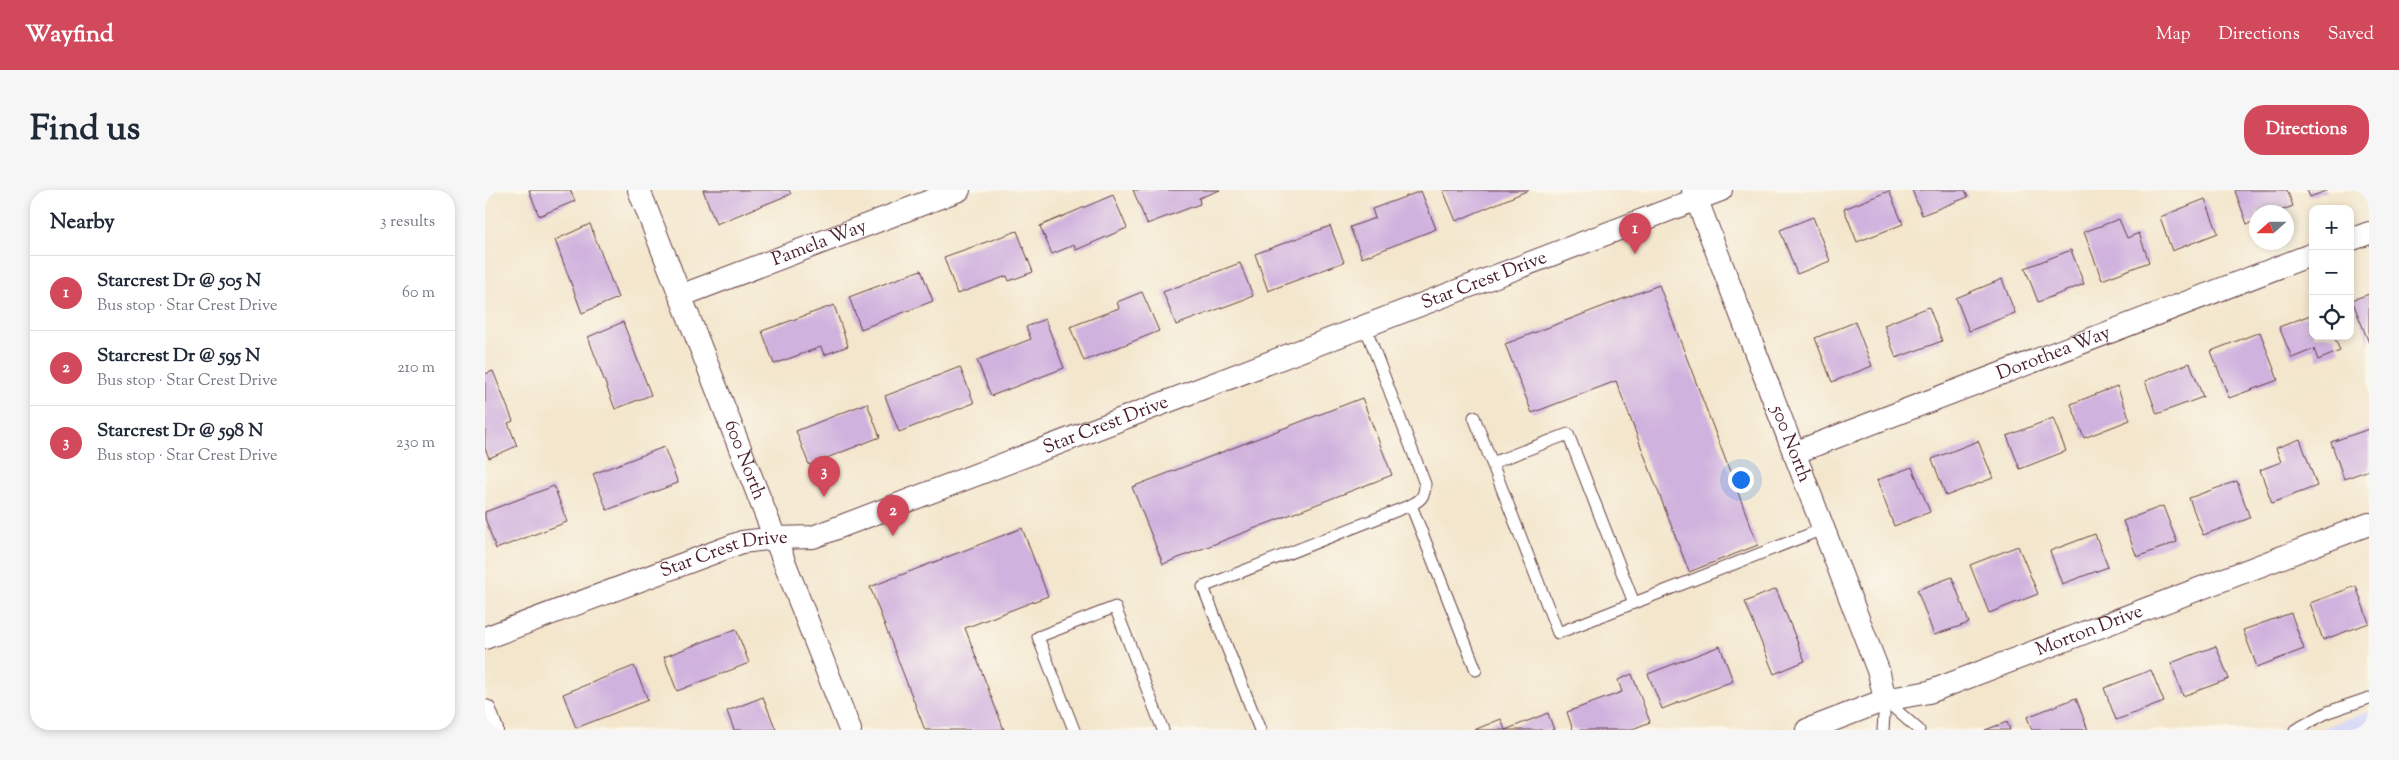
<!DOCTYPE html>
<html lang="en">
<head>
<meta charset="utf-8">
<style>
  :root { --surface:#fff; --page:#f6f6f7; --text:#1f2937; --muted:#747a83; --line:#e0e1e3; --accent:#d1495b }
  body { margin:0; font-family:"Sorts Mill Goudy",serif; background:var(--page); color:var(--text) }
  .controls { position:absolute; right:15px; top:15px; display:grid; overflow:hidden; border-radius:10px; box-shadow:0 2px 8px #0003 }
  .controls button { width:45px; height:45px; display:grid; place-items:center; padding:0; border:0; border-bottom:1px solid var(--line); background:var(--surface); color:var(--text); font:25px sans-serif }
  .compass { position:absolute; left:1764px; top:15px; width:45px; height:45px; border-radius:50%; background:var(--surface); box-shadow:0 2px 8px #0003; rotate:249deg }
  .you { position:absolute; left:1255px; top:289px; width:18px; height:18px; margin:-12px; border:4px solid #fff; border-radius:50%; background:#1a73e8; box-shadow:0 0 0 8px #1a73e833 }
  .badge { display:grid; place-items:center; width:32px; height:32px; border-radius:50%; background:var(--accent); color:#fff; font-size:16px; font-weight:700 }
  .pin { position:absolute; translate:-50% -41px; filter:drop-shadow(0 1px 2px #0008) }
  .pin::after { content:''; position:absolute; top:26px; width:18px; height:15px; background:inherit; clip-path:polygon(0 0,100% 0,50% 100%) }
  .list { margin:0; padding:0; list-style:none }
  h2 { display:flex; justify-content:space-between; align-items:center; height:65px; margin:0; padding:0 20px; font-size:21px }
  h2 small { font-size:16px; font-weight:400; color:var(--muted) }
  .list li { display:grid; grid-template-columns:32px 1fr auto; gap:15px; align-items:center; box-sizing:border-box; height:75px; padding:0 20px; border-top:1px solid var(--line) }
  .list b { display:block; font-size:19px; white-space:nowrap }
  .list p { margin:0; font-size:16px; white-space:nowrap; color:var(--muted) }
  .list em { font-size:16px; font-style:normal; color:var(--muted) }
  .icon { flex:none; width:28px; height:28px; fill:none; stroke:currentColor; stroke-width:2; stroke-linecap:round; stroke-linejoin:round }
  .map { position:relative; flex:none; width:1884px; height:540px; overflow:hidden; border-radius:20px }
  header { display:flex; align-items:center; gap:30px; box-sizing:border-box; height:70px; padding:0 25px; background:var(--accent); color:#fff }
  header strong { font-size:24px }
  nav { display:flex; gap:28px; margin-inline-start:auto; font-size:18px }
  .intro { display:flex; align-items:center; justify-content:space-between; box-sizing:border-box; height:120px; padding:0 30px }
  h1 { margin:0; font-size:35px }
  .button { padding:12px 22px; border-radius:20px; background:var(--accent); color:#fff; font-size:18px; font-weight:700 }
  main { display:flex; gap:30px; padding:0 30px }
  aside { flex:1; background:var(--surface); border-radius:20px; box-shadow:0 2px 8px #0003 }
  .map>svg:first-child { display:block }
  .built { fill:#d6d8f8 }
  .building { fill:#d0b2de }
  .lines { fill:none; stroke-linecap:round; stroke-linejoin:round }
  .lane-casing { stroke:#633d43; stroke-width:13 }
  .street-casing { stroke:#633d43; stroke-width:24 }
  .lane { stroke:#fff; stroke-width:11 }
  .street { stroke:#fff; stroke-width:22 }
  .labels { text-anchor:middle; dominant-baseline:central; stroke-width:4.5; stroke-linejoin:round; paint-order:stroke }
  .street-label { font-size:19px; fill:#4a1f2b; stroke:#fbf7ec }
</style>
</head>
<body>
<header>
<strong>Wayfind</strong>
<nav><a>Map</a><a>Directions</a><a>Saved</a></nav>
</header>
<div class="intro"><h1>Find us</h1><a class="button">Directions</a></div>
<main>
<aside>
<h2>Nearby<small>3 results</small></h2>
<ul class="list">
<li><span class="badge">1</span><div><b>Starcrest Dr @ 505 N</b><p>Bus stop · Star Crest Drive</p></div><em>60 m</em></li>
<li><span class="badge">2</span><div><b>Starcrest Dr @ 595 N</b><p>Bus stop · Star Crest Drive</p></div><em>210 m</em></li>
<li><span class="badge">3</span><div><b>Starcrest Dr @ 598 N</b><p>Bus stop · Star Crest Drive</p></div><em>230 m</em></li>
</ul>
</aside>
<div class="map">
<svg width="1884" height="540" viewBox="0 0 1884 540">
  <rect width="100%" height="100%" fill="#fbf7ec"/>
  <filter id="ink" filterUnits="userSpaceOnUse"><feTurbulence type="fractalNoise" baseFrequency=".02" numOctaves="2"/><feDisplacementMap in="SourceGraphic" scale="10" xChannelSelector="R" yChannelSelector="G"/><feConvolveMatrix kernelMatrix="1 2 1 2 8 2 1 2 1" color-interpolation-filters="sRGB"/></filter>
  <filter id="wash" filterUnits="userSpaceOnUse"><feTurbulence type="fractalNoise" baseFrequency=".0096" numOctaves="4" result="noise"/><feDisplacementMap in="SourceGraphic" scale="20" xChannelSelector="R" yChannelSelector="G"/><feGaussianBlur stdDeviation="1.12" result="paint"/><feColorMatrix in="noise" values="0 0 0 0 0 0 0 0 0 0 0 0 0 0 0 0 0 1.4 0 .05"/><feComposite in="paint" operator="in"/></filter>
  <g filter="url(#wash)">
    <rect width="100%" height="100%" fill="#f3e6cc"/>
    <path class="built" d="M1884,521V540H1833Z"/>
    <g id="blocks">
      <g class="building">
        <path d="M44,0H85L90,11L54,26Z"/>
        <path d="M218,0H304L306,4L231,34Z"/>
        <path d="M648,0H735L714,8L715,14L662,34Z"/>
        <path d="M958,0H1044L971,31Z"/>
        <path d="M1427,0H1480L1483,7L1437,25Z"/>
        <path d="M1752,0H1802L1808,16L1793,22H1772V31L1762,34L1750,1Z"/>
        <path d="M1822,0H1843L1825,7Z"/>
        <path d="M936,1L951,39L877,68L865,37L890,28L887,19Z"/>
        <path d="M1404,1L1418,34L1372,52L1359,19Z"/>
        <path d="M628,5L642,38L591,60L589,55L567,64L555,36Z"/>
        <path d="M1720,9L1733,43L1687,61L1675,27Z"/>
        <path d="M1328,27L1345,71L1312,84L1295,40Z"/>
        <path d="M1634,29L1642,48L1654,43L1664,72L1617,90L1599,42Z"/>
        <path d="M105,34L133,108L97,123L70,50Z"/>
        <path d="M845,36L859,72L783,101L770,64Z"/>
        <path d="M532,41L548,82L524,91L522,86L472,104L459,67Z"/>
        <path d="M1586,60L1599,94L1553,112L1540,78Z"/>
        <path d="M755,73L768,106L691,135L678,102Z"/>
        <path d="M436,80L448,111L376,139L364,107Z"/>
        <path d="M1517,89L1530,123L1484,141L1471,108Z"/>
        <path d="M1174,95L1273,355L1204,382L1131,191L1047,223L1020,154Z"/>
        <path d="M657,102L674,141L599,171L585,137L634,118L632,112Z"/>
        <path d="M1884,104V153L1867,110Z"/>
        <path d="M349,115L363,156L339,165L336,157L289,174L277,141Z"/>
        <path d="M1444,117L1457,151L1411,168L1399,135Z"/>
        <path d="M1828,124V146H1849L1855,161L1833,170L1829,159L1807,168L1794,137Z"/>
        <path d="M560,129L579,178L506,206L492,170L546,149L541,137Z"/>
        <path d="M138,132L166,205L130,219L103,147Z"/>
        <path d="M1370,132L1387,176L1347,192L1330,148Z"/>
        <path d="M1775,142L1793,190L1744,208L1726,161Z"/>
        <path d="M1705,173L1718,207L1672,224L1660,191Z"/>
        <path d="M475,177L489,213L414,242L400,206Z"/>
        <path d="M8,181L28,231L23,233L32,256L4,268L0,258V184Z"/>
        <path d="M1632,196L1645,230L1599,248L1586,214Z"/>
        <path d="M877,208L907,285L678,374L647,297Z"/>
        <path d="M382,213L395,247L324,275L311,241Z"/>
        <path d="M1568,228L1581,261L1535,279L1522,246Z"/>
        <path d="M1884,239V280L1859,289L1846,252Z"/>
        <path d="M1815,249L1832,296L1787,313L1775,280L1796,272L1791,258Z"/>
        <path d="M1493,251L1508,288L1461,306L1447,269Z"/>
        <path d="M179,257L193,293L122,320L108,284Z"/>
        <path d="M1427,277L1445,322L1409,336L1392,290Z"/>
        <path d="M1752,291L1765,328L1718,345L1704,308Z"/>
        <path d="M69,296L82,332L11,359L0,328V322Z"/>
        <path d="M1678,316L1692,352L1652,367L1638,331Z"/>
        <path d="M537,338L563,406L480,438L519,540H440L385,397Z"/>
        <path d="M1610,344L1623,377L1577,394L1565,361Z"/>
        <path d="M1533,356L1553,404L1504,423L1485,375Z"/>
        <path d="M1467,387L1484,433L1449,445L1432,400Z"/>
        <path d="M1871,396L1884,433L1838,450L1825,413Z"/>
        <path d="M1291,399L1320,471L1289,484L1260,412Z"/>
        <path d="M1806,423L1819,459L1772,477L1758,440Z"/>
        <path d="M251,439L264,473L192,501L179,467Z"/>
        <path d="M1235,456L1248,491L1177,519L1163,484Z"/>
        <path d="M1731,456L1744,489L1698,506L1686,473Z"/>
        <path d="M149,476L163,510L91,538L78,504Z"/>
        <path d="M1666,480L1679,512L1631,530L1619,498Z"/>
        <path d="M1147,484L1165,532L1145,540H1088L1082,522L1137,502L1133,490Z"/>
        <path d="M278,507L291,540H249L242,521Z"/>
        <path d="M1591,508L1603,540H1547L1542,527Z"/>
        <path d="M1063,523L1069,540H1020Z"/>
        <path d="M1016,529L1020,540H989Z"/>
        <path d="M1522,532L1525,540H1500Z"/>
      </g>
    </g>
  </g>
  <g filter="url(#ink)">
    <use href="#blocks" fill-opacity="0" stroke="#633d43" stroke-width="1"/>
    <g class="lines">
      <defs>
        <g id="lane">
          <path d="M989,227L1007,273"/>
          <path d="M926,315L991,480"/>
          <path d="M1149,413L1073,443L1007,273L1083,244L1149,413L1338,339"/>
          <path d="M1400,510L1434,540"/>
          <path d="M589,540L553,447L630,417L678,540"/>
          <path d="M775,540L718,397L926,315C936,310 940,306 940,294L880,136"/>
          <path d="M1398,540L1400,510"/>
          <path d="M1810,540L1843,522L1884,508"/>
        </g>
        <g id="street">
          <path id="s1" d="M154,0L365,540"/>
          <path id="s2" d="M1208,0L1394,483L1400,510"/>
          <path d="M1865,50L1884,43"/>
          <path id="s3" d="M195,106L474,0"/>
          <path id="s4" d="M1309,263L1828,64"/>
          <path id="s5" d="M0,448L257,352L290,348L328,347L1236,0"/>
          <path d="M0,521L7,540"/>
          <path id="s6" d="M1322,540L1400,510L1444,502L1884,334"/>
        </g>
      </defs>
      <use href="#lane" class="lane-casing"/>
      <use href="#street" class="street-casing"/>
      <use href="#lane" class="lane"/>
      <use href="#street" class="street"/>
    </g>
  </g>
  <g class="labels">
    <g class="street-label">
      <text stroke="none"><textPath href="#s3" startOffset="149">Pamela Way</textPath></text>
      <text stroke="none"><textPath href="#s5" startOffset="1064">Star Crest Drive</textPath></text>
      <text stroke="none"><textPath href="#s4" startOffset="278">Dorothea Way</textPath></text>
      <text stroke="none"><textPath href="#s5" startOffset="659">Star Crest Drive</textPath></text>
      <text stroke="none"><textPath href="#s2" startOffset="272">500 North</textPath></text>
      <text stroke="none"><textPath href="#s1" startOffset="290">600 North</textPath></text>
      <text stroke="none"><textPath href="#s5" startOffset="254">Star Crest Drive</textPath></text>
      <text stroke="none"><textPath href="#s6" startOffset="300">Morton Drive</textPath></text>
    </g>
  </g>
</svg>
<div class="controls">
<button>+</button>
<button>−</button>
<button><svg class="icon" aria-label="locate" viewBox="0 0 24 24"><circle cx="12" cy="12" r="6"/><path d="M12 2v4M12 18v4M2 12h4M18 12h4"/></svg></button>
</div>
<svg class="compass" viewBox="-18 -18 36 36"><path d="M0-13l5 13h-10z" fill="#e53935"/><path d="M0 13l5-13h-10z" fill="#747a83"/></svg>
<div class="you"></div>
<div class="pin badge" style="left:1150px;top:64px">1</div>
<div class="pin badge" style="left:408px;top:346px">2</div>
<div class="pin badge" style="left:339px;top:307px">3</div>
</div>
</main>
</body>
</html>
